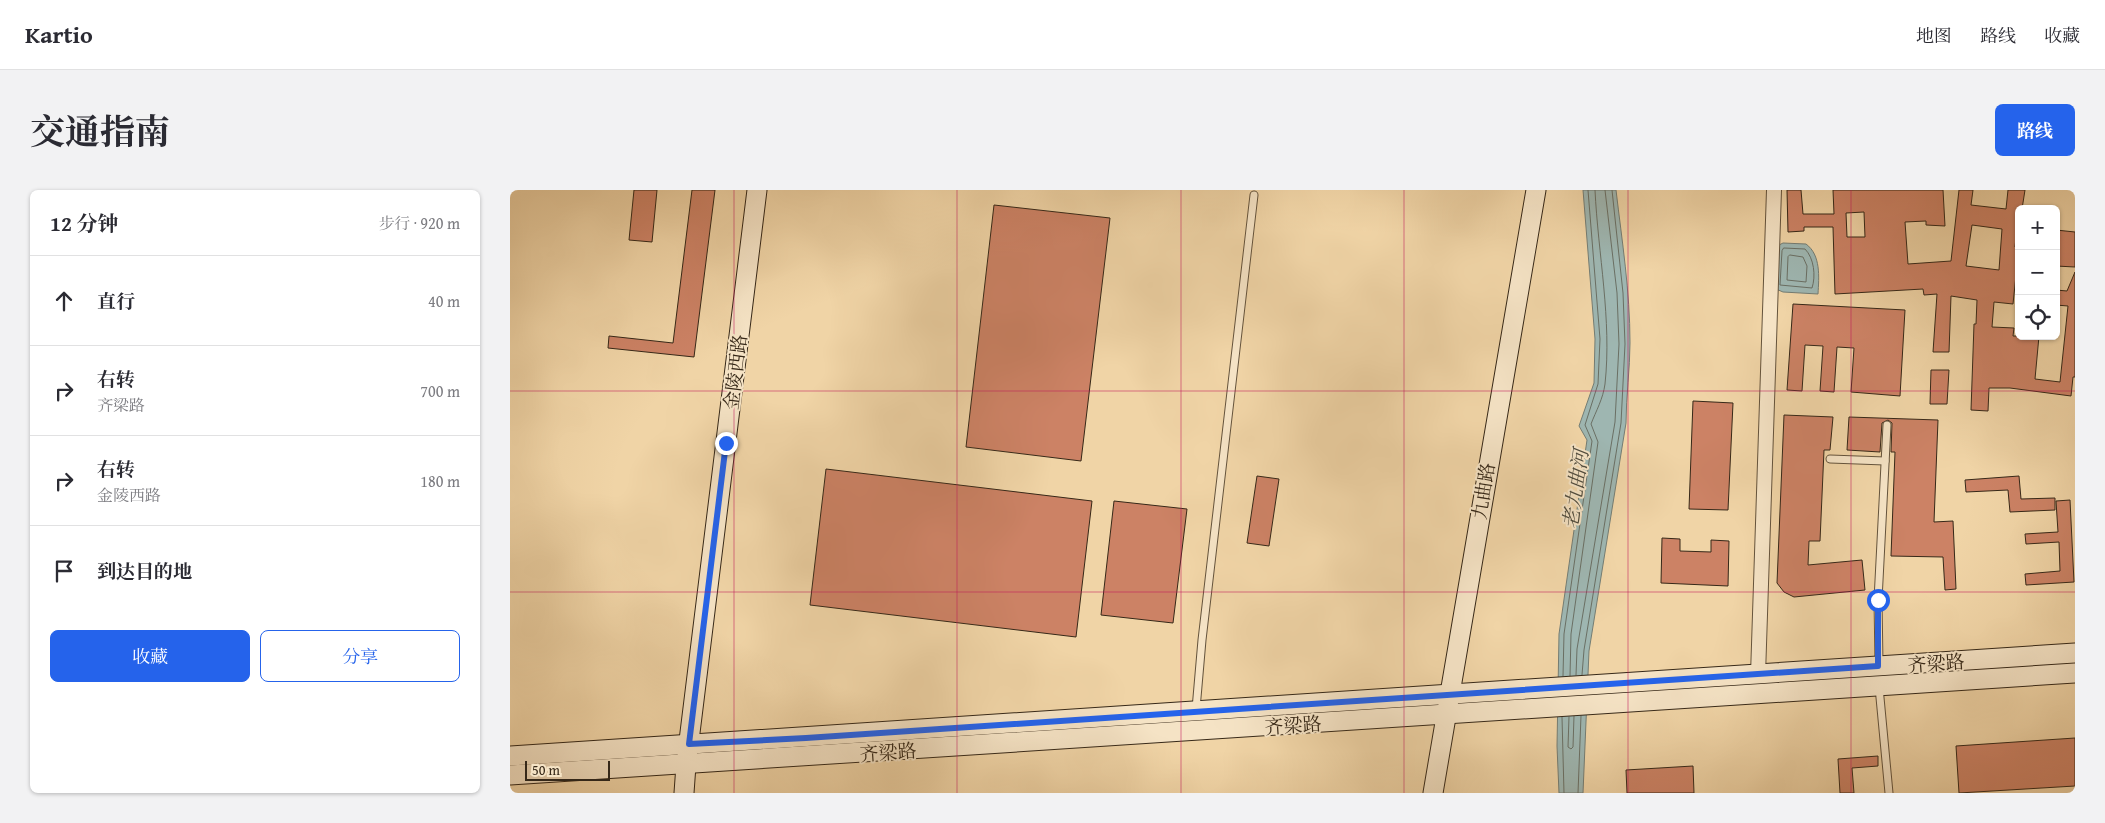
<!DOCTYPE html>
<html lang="zh">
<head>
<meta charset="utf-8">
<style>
  :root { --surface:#fff; --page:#f2f2f3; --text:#2b2b33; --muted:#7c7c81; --line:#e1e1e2; --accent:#2563eb }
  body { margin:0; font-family:"Gentium Book Plus","Noto Serif SC",serif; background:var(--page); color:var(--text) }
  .controls { position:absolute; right:15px; top:15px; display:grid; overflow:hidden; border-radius:8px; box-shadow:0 1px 4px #0004 }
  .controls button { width:45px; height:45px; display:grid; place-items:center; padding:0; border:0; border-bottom:1px solid var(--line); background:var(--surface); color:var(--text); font:25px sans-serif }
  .scale { position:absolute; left:15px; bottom:12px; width:85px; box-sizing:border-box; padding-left:5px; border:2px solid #362818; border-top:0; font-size:14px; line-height:18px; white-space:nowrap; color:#362818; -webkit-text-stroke:4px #f5e3c5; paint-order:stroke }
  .stop { position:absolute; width:15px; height:15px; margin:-11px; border:4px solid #2563eb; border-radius:50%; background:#fff }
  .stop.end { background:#2563eb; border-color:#fff; box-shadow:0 1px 5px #0008 }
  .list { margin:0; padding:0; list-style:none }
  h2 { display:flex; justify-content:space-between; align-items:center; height:65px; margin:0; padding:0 20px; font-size:21px }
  h2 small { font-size:16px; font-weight:400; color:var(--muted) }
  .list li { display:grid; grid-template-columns:32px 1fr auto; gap:15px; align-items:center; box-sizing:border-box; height:90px; padding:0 20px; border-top:1px solid var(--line) }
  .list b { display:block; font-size:19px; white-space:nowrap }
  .list p { margin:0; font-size:16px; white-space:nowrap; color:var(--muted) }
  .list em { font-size:16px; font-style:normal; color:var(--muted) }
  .actions { display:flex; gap:10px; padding:15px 20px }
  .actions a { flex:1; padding:11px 0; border:1px solid var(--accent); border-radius:8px; text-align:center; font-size:18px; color:var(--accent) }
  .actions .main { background:var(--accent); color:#fff }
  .icon { flex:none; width:28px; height:28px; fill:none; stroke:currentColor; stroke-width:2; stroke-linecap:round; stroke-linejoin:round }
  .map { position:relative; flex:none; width:1565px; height:603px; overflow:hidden; border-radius:8px }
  header { display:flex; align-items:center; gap:30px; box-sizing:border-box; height:70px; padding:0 25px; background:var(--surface); border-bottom:1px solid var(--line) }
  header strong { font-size:24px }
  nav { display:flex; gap:28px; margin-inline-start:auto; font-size:18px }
  .intro { display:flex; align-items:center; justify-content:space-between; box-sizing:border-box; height:120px; padding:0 30px }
  h1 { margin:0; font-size:35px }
  .button { padding:12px 22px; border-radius:8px; background:var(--accent); color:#fff; font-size:18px; font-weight:700 }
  main { display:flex; gap:30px; padding:0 30px }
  aside { flex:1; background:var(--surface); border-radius:8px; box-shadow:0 1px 4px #0004 }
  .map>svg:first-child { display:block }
  .water { fill:#9eb6b1; stroke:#747d74 }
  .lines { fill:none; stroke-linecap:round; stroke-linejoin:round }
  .shore { stroke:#6a6f64; stroke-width:1 }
  .building { fill:#cc8265; stroke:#362818; fill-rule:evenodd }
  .lane-casing { stroke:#64533c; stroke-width:9 }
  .street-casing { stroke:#64533c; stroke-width:16 }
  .secondary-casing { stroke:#362818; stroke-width:21 }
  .lane { stroke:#f5e3c5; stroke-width:7 }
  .street { stroke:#f5e3c5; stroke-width:14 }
  .secondary { stroke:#f5e3c5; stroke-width:19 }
  .route { stroke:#2563eb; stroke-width:6 }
  .grid { fill:none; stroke:#c2185b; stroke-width:1; stroke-opacity:0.55 }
  .labels { text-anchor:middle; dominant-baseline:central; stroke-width:4; stroke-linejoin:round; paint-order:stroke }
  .street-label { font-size:19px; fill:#362818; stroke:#f5e3c5 }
  .water-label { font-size:20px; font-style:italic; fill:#504c3e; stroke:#f5e3c5 }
</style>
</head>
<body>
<header>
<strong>Kartio</strong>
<nav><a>地图</a><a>路线</a><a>收藏</a></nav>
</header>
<div class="intro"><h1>交通指南</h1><a class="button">路线</a></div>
<main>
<aside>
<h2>12 分钟<small>步行 · 920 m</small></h2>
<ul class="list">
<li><svg class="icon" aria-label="ahead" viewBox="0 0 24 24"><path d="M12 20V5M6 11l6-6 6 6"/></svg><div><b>直行</b></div><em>40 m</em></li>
<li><svg class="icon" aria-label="right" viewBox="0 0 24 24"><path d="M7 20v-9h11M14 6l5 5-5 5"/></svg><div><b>右转</b><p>齐梁路</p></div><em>700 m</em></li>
<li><svg class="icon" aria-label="right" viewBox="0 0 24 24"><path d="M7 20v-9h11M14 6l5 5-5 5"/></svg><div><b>右转</b><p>金陵西路</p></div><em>180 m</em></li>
<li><svg class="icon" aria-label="arrive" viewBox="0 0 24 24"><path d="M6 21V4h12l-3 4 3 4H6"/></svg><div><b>到达目的地</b></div></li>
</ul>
<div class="actions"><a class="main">收藏</a><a>分享</a></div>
</aside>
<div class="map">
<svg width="1565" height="603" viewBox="0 0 1565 603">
  <rect width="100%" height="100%" fill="#f0d4a6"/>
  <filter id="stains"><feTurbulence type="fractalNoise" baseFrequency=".004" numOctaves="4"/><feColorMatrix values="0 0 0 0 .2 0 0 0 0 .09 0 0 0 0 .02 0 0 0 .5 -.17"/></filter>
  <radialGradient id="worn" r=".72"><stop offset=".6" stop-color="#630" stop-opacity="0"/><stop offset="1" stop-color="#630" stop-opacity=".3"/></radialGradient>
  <g class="water">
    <path d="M1073,0H1106C1112,51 1120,101 1120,153C1120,179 1116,206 1116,233L1079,461L1073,603H1049L1047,556L1049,444L1077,250L1069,236L1084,193L1085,149Z"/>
    <path d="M1273,53L1296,54C1311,65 1309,87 1308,104L1273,102L1266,99L1267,56Z"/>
  </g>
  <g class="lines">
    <g class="shore">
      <path d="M1274,58L1295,59C1304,68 1306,86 1302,98L1270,95L1272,61Z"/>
      <path d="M1280,65L1293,67L1297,76L1296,92L1277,90L1278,67Z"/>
      <path d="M1066,485L1067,459L1105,232L1109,154L1107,103L1095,0"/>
      <path d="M1072,485L1074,460L1111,233L1115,154L1113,103L1102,0"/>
      <path d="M1053,486L1054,444L1082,251L1075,235L1088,194L1090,149L1078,0"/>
      <path d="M1060,486L1061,444L1088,252L1081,234C1086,221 1093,209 1095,194C1102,130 1088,64 1085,0"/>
      <path d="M1052,527L1054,603"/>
      <path d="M1059,527L1058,557L1061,559L1063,557L1064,526"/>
      <path d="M1068,603L1071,526"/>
    </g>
  </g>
  <g class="building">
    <path d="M124,0H147L142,52L119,50Z"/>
    <path d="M182,0H205L184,167L98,158L99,146L163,153Z"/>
    <path d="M1277,0H1291L1293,24H1324L1323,0H1433L1435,36L1416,35V31L1395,32L1398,74L1441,71L1449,0H1463L1461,15L1496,19L1498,0H1515L1512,19H1509L1505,57H1509L1503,114L1484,112L1482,137L1504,138L1503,146H1529L1525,189L1550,192L1558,116L1546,115V100L1557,101L1565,82V187H1563L1561,206L1500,198H1479L1478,221L1461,220L1464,134H1466L1467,110L1441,106L1439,162H1423L1427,104L1414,105L1413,99L1325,104L1323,37H1294V41L1278,42ZM1354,22L1355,47H1337L1336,23ZM1462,35L1492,39L1489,80L1456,76Z"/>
    <path d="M484,15L600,28L571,271L456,257Z"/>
    <path d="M1546,40L1565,42V77L1546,76Z"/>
    <path d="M1283,114L1395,120L1390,206L1341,202L1344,158L1327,157L1324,202L1310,201L1313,156L1295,155L1292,201L1277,200Z"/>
    <path d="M1421,180H1439L1437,214H1420Z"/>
    <path d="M1183,211L1223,213L1218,320L1179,319Z"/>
    <path d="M1274,225L1323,227L1320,260H1314L1310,351H1299L1298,375L1352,370L1355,400L1284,407L1274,402L1267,393Z"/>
    <path d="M1339,227L1428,230L1424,332L1443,331L1446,399L1435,400L1433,367L1381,366L1385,262H1381L1382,233L1378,230L1372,233L1370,262L1337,260Z"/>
    <path d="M316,279L582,311L566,447L300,415Z"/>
    <path d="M747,286L769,289L759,356L737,353Z"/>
    <path d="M1509,286L1511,309L1545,308V320L1500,322L1498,300L1456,302L1455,290Z"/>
    <path d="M1560,310L1564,392L1516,395L1515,384L1550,381L1549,352L1516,354L1515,344L1548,342L1546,311Z"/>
    <path d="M604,311L677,319L663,433L591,425Z"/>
    <path d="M1152,348L1170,349V361L1201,362V350L1219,351L1218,396L1151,393Z"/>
    <path d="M1565,548V596L1449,603L1446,556Z"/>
    <path d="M1368,566V576L1342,578L1344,603H1330L1328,569Z"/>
    <path d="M1183,576L1184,603H1117L1116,580Z"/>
  </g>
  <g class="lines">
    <defs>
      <g id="lane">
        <path d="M1320,269L1375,271"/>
        <path d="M1369,474L1368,410L1377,235"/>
        <path d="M1369,497L1379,603"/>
        <path d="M686,519L692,450L744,5"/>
      </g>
      <path id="street" d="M1248,485L1264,0"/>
      <g id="secondary">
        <path d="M0,566L1565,463"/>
        <path d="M0,585L1565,483"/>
        <path d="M174,603L176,575L247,0"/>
        <path d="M923,603L1026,0"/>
      </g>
    </defs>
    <use href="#lane" class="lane-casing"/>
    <use href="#street" class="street-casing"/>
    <use href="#secondary" class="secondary-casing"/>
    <use href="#lane" class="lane"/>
    <use href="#street" class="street"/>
    <use href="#secondary" class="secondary"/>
  </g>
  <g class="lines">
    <path class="route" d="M216,253L179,554L296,548L1368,476V410"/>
  </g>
  <path class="grid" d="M224,0V603M447,0V603M671,0V603M894,0V603M1118,0V603M1341,0V603M0,201H1565M0,402H1565"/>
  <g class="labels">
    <g class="street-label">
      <text transform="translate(225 182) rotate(-83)">金陵西路</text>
      <text transform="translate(973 301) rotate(-81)">九曲路</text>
      <text transform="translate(1426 473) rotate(-4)">齐梁路</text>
      <text transform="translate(783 535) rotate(-4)">齐梁路</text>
      <text transform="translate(378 562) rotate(-4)">齐梁路</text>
    </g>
    <g class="water-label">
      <text transform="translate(1065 299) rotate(-82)">老九曲河</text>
    </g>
  </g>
  <rect width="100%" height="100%" filter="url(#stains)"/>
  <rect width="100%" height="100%" fill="url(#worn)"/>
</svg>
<div class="controls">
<button>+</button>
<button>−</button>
<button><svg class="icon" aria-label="locate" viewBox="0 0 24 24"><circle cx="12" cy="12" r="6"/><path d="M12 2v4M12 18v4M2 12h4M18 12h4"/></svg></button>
</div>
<div class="scale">50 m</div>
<div class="stop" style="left:1368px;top:410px"></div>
<div class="stop end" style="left:216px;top:253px"></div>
</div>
</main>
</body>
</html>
